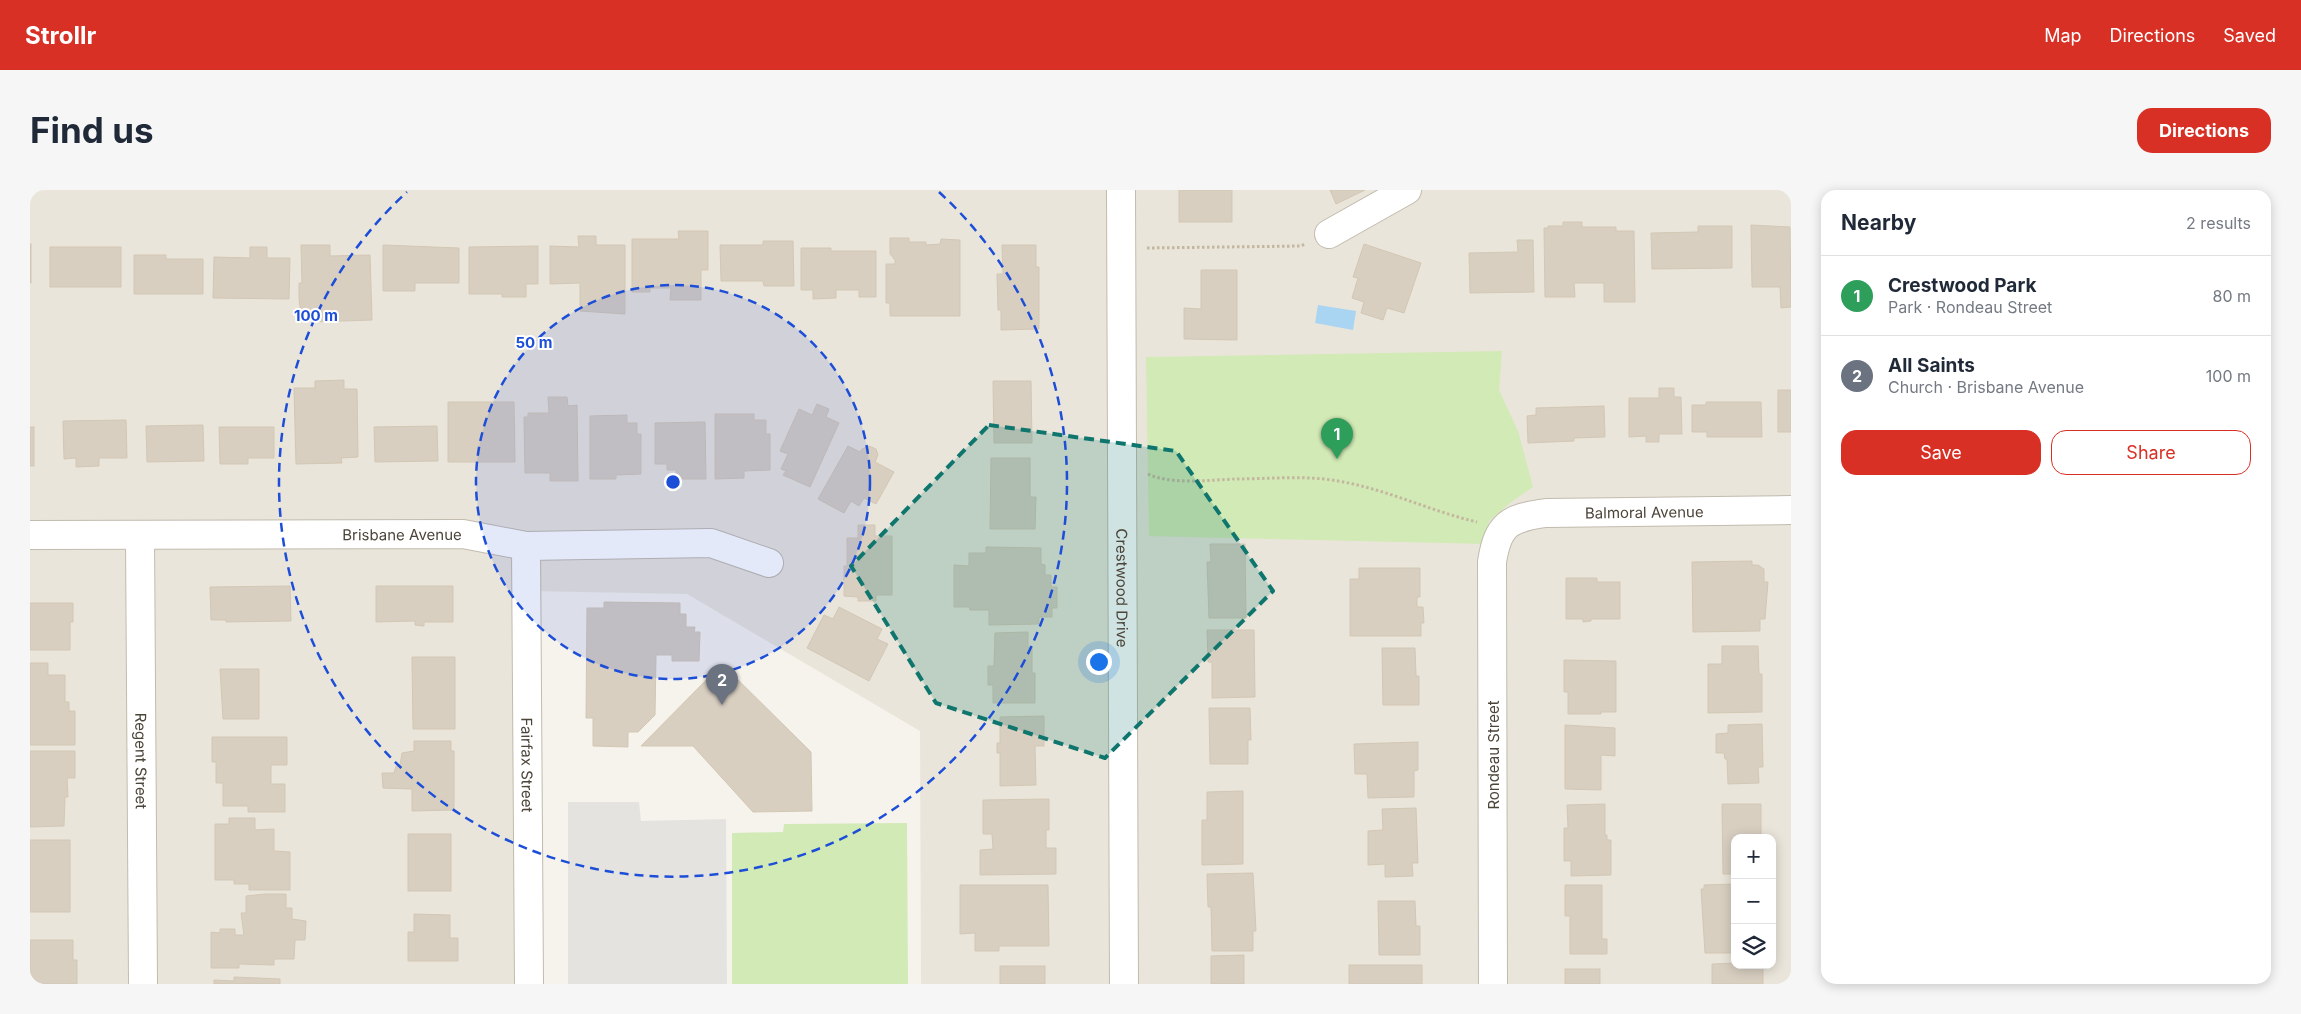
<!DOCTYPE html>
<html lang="en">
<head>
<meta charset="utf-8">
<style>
  :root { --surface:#fff; --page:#f6f6f7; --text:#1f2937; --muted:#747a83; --line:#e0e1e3; --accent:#d93025 }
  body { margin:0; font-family:Inter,sans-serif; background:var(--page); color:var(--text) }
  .controls { position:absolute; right:15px; bottom:15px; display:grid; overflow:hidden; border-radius:10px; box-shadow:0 2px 12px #0003 }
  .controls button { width:45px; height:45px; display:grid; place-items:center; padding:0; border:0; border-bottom:1px solid var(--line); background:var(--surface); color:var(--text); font:25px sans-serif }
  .you { position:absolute; left:1068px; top:471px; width:18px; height:18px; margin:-12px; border:4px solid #fff; border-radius:50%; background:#1a73e8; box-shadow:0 0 0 8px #1a73e833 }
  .badge { display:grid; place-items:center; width:32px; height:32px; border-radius:50%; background:var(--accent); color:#fff; font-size:16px; font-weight:700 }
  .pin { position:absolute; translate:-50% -41px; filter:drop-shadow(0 1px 2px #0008) }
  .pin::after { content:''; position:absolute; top:26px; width:18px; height:15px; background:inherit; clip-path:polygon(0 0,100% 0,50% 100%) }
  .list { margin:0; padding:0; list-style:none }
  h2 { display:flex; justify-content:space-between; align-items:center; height:65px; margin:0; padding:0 20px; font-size:21px }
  h2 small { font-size:16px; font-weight:400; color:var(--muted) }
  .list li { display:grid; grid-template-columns:32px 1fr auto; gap:15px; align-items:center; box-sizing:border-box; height:80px; padding:0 20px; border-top:1px solid var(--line) }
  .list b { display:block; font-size:19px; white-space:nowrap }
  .list p { margin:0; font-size:16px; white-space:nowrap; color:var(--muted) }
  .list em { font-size:16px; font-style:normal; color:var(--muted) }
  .actions { display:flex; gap:10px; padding:15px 20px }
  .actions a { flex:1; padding:11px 0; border:1px solid var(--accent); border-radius:15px; text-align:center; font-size:18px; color:var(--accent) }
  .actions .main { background:var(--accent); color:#fff }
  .icon { flex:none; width:28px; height:28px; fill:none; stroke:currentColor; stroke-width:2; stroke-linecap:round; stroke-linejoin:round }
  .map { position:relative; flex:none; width:1761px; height:794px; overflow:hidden; border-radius:15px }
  header { display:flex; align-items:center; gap:30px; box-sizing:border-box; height:70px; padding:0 25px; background:var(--accent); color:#fff }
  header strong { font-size:24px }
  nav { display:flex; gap:28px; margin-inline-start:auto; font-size:18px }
  .intro { display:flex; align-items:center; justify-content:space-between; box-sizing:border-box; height:120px; padding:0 30px }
  h1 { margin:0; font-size:35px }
  .button { padding:12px 22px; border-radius:15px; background:var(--accent); color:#fff; font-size:18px; font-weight:700 }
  main { display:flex; gap:30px; padding:0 30px }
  aside { flex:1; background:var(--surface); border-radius:15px; box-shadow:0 2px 12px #0003 }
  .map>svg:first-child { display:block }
  .residential { fill:#eae5da; fill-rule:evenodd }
  .green { fill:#d2eab5 }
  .parking { fill:#e5e3e0 }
  .water { fill:#a9d4f2 }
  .building { fill:#d8cfc1; stroke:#d3c7b4 }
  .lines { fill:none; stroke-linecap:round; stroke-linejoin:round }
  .minor-casing { stroke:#c2bbae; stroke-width:30 }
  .path { stroke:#c4b79f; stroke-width:3; stroke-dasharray:2.5 2.5; stroke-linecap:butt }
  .minor { stroke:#fff; stroke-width:28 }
  .marked { fill:#0f766e; fill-opacity:0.2; stroke:#0f766e; stroke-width:4; stroke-dasharray:10 6; stroke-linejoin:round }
  .ring { fill:none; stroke:#1d4ed8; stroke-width:2.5; stroke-dasharray:9 6 }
  .labels { text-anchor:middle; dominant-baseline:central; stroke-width:4; stroke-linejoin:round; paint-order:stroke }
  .street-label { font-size:15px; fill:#4b4439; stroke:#fff }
  .centre { fill:#1d4ed8; stroke:#fff; stroke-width:2.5 }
  .ring-label { font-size:15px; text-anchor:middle; font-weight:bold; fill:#1d4ed8; stroke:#fff; stroke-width:4; stroke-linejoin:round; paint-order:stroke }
</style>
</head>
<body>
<header>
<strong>Strollr</strong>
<nav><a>Map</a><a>Directions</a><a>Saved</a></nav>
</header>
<div class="intro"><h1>Find us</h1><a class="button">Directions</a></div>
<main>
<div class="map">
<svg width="1761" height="794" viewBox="0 0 1761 794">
  <rect width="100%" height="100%" fill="#f6f3ec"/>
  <path class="residential" d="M0,0H1761V794H891L890,541L657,404L497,401V794H0ZM1705,648H1742V775H1705Z"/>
  <g class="green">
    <path d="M1472,161L1469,200L1488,241L1503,297L1481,312L1459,331L1455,354L1119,346L1116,167Z"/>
    <path d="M877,633L878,794H702V643L753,642L754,634Z"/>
  </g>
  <path class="parking" d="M538,612H609L611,631L696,629L697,794H538Z"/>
  <path class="water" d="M1288,115L1326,121L1323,140L1285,133Z"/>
  <g class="building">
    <rect x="1149" y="0" width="53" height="32"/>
    <path d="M1300,0H1335L1306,14Z"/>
    <path d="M1533,32H1552V37H1586V41H1604L1605,112H1574V93H1544L1545,107H1515L1514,38H1518V36H1533Z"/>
    <path d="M1721,35L1760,37L1761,117L1751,118L1750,97H1722Z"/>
    <path d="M1668,36H1702V78L1622,79L1621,43L1668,42Z"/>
    <path d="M648,41H678V80H671V110H640L641,98H620V102H602V49H649Z"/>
    <path d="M548,46H566V55H595V124L550,121V93L520,94V56L549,57Z"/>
    <path d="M860,48H879V52H896V55L910,54L911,49L930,50V126H860V113H856V74H865V70L860,64Z"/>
    <path d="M1487,50H1503L1504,102L1440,103L1439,63L1488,62Z"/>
    <path d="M733,51H763L764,96H734L733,91H691L690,55H733Z"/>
    <rect x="0" y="54" width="1" height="39"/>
    <path d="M1334,54L1391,73L1374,123L1357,118L1353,130L1331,123L1334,112L1322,108L1328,88L1323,87Z"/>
    <path d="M271,55H300V66L340,65L342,130L282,132L281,124H271L269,109V93H272Z"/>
    <path d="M353,55L429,58V93H385V101H353Z"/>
    <path d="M972,55H1006V77H1009V139L971,140V120H968L967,84H973Z"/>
    <path d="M508,56V94H496V107H472V104H439V57Z"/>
    <rect x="20" y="57" width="71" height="40"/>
    <path d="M220,57H237V68H260L259,109L183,108L184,67L220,68Z"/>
    <path d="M771,58H801V61H846V107H829V100H806V108L783,109V100H771Z"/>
    <path d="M104,65H136V69H173V104H104Z"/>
    <path d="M1171,80H1207V150L1154,149V118L1171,119Z"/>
    <path d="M314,190V199H327L328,267L311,268L312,273L266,274L264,198H285V191Z"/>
    <path d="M963,191H1001L1002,253H964Z"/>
    <path d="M1629,198H1644V207H1651L1652,244H1629V252H1616V246L1599,247V208H1629Z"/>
    <rect x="1748" y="200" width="13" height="42"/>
    <path d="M518,207H537L538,216L547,215L548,291H520V283H495L494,227H498V223H519Z"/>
    <path d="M418,212H484L485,272H418Z"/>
    <path d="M1676,212H1731L1732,247H1677V242H1662V215H1676Z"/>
    <path d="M787,214L799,219L796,227L809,233L780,297L753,285L756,281L751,279L758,264L750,261L769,219L782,225Z"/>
    <path d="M1574,216L1575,247L1544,248V251L1498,253L1497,226L1506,225V218Z"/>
    <path d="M685,224H724V230H736V244H740V280L714,281V288L685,289Z"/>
    <path d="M597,225V233H607V244H611V284L586,285V289H560V226Z"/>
    <path d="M96,230L97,268H69V276L46,277V268L34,269L33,231Z"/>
    <path d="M675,232L676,289H646V280H637V274H625V233Z"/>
    <path d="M173,235L174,271L117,272L116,236Z"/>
    <path d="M407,236L408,271L345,272L344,237Z"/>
    <rect x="0" y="237" width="4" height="39"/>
    <path d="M189,237H244V268H218V274H190Z"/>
    <path d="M818,256L830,262L832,259L839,256L846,259L848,265L845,272L864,282L846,314L834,308L829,316L821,311L814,323L788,309Z"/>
    <path d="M961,268H1000V307H1006L1005,339H960Z"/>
    <path d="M828,335H845V346H862V405H846V411H828V407L814,406V376H817V348H828Z"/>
    <path d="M1180,354H1215L1216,428H1179L1177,372H1181Z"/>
    <path d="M956,357L1011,358V374L1015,375V385H1021V397H1027V418H1022V427H1009V434L959,435V420H940L939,417H924V375L939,376V363H956Z"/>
    <path d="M1722,371V375H1728L1734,379V392H1738L1735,429H1730V441L1663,442L1662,372Z"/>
    <path d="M1329,378H1390V407H1387V417H1393L1394,433H1391V446H1320V389H1329Z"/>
    <path d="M1536,388H1567V392H1590V429H1561V431L1553,432V429H1536Z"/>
    <path d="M260,396L261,431L196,432V430H181L180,397Z"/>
    <path d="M346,396H423V432H394V436L385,435V431L346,432Z"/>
    <path d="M574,412L650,413V424H656V437H665L664,442H670L669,471H642V465H626L625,525L608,542H598V557L563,556V528H556L557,418H574Z"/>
    <path d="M0,413H43V432H40V460H0Z"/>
    <path d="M809,417L852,439L847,449L858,454L839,491L777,458L794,425L803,429Z"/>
    <path d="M1177,440H1224L1225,507L1182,508V472H1178Z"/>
    <path d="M998,442V457H1002V483H1005V513H963V495H958V476H964L965,443Z"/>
    <path d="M1692,456H1728L1729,484H1732V522L1678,523V474H1692Z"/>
    <path d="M1352,458H1385L1386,486H1389V515H1353Z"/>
    <path d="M382,467H425V539H383Z"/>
    <path d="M1534,470L1586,471V522H1571V524H1538V502H1534Z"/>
    <path d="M0,473H18V485H35V512H39V521H45V555H0Z"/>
    <path d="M692,474L781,562L782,621L723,622L663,556H611Z"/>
    <path d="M190,479H229V529H193Z"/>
    <path d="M1179,518H1220L1221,550H1218V574H1180Z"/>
    <path d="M1014,526V556H1005L1006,595L970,596V563H967V553H970V527Z"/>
    <path d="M1732,534L1733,577H1728L1729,593L1698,594L1697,569H1695L1694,563H1686V544L1698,543V535Z"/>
    <path d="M1535,535L1585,538V566L1571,565V600L1535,599Z"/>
    <path d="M182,547H257V575H241V594H255V622H218V616H193V593H186V572H182Z"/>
    <path d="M384,551H421V561H424V620L382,621V599L353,598L352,583H364L366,576L370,575L372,563L384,561Z"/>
    <path d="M1388,552V580L1384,581V607L1338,608L1337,584H1325L1324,554Z"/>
    <path d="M0,561H45V588H37L38,607H35L34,636L0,637Z"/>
    <path d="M1213,601V674L1172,675V630H1177V602Z"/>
    <path d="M1019,609V640H1016V658H1026V684L950,685V660L963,659L962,644H953V610Z"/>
    <path d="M1575,614V645H1577V650H1581V685L1541,686V671H1534V638H1538L1537,615Z"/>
    <path d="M1692,614H1731V644H1728V648H1705V684H1693Z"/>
    <path d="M1386,618L1388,673H1382L1383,686L1355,687V674L1338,675V641L1353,640L1352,619Z"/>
    <path d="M199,628H225V640L244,639V661L260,662V700H219V694H204V690H185V634H199Z"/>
    <rect x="378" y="644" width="43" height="57"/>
    <rect x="0" y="650" width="40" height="72"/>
    <path d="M1223,683L1226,741H1223V761H1182L1181,717H1178L1177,684Z"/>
    <path d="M1705,694V763H1675L1671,699H1674V695Z"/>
    <path d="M930,695H1018L1019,756H969V761H945V743L930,744Z"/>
    <path d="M1535,695H1572V749H1577V764H1540V726H1535Z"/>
    <path d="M235,704H256V718H262V729L276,731L275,750H265L264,769H244V775L209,774V778H181V742L190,743V739H205V745H214L211,723H216V706Z"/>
    <path d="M1348,711H1385L1386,736H1390V765H1349Z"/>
    <path d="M384,724L420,725V748H428V771H378V742H384Z"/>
    <path d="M0,750H43V770H47V794H0Z"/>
    <path d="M1214,765V794H1181V766Z"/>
    <path d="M1705,773V775H1733V794H1682V774Z"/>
    <rect x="1319" y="775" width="73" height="19"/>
    <rect x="970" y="776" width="45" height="18"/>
    <rect x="1535" y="779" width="35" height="15"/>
    <path d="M204,787L250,789V794H184V790L204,791Z"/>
  </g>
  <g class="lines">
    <defs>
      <g id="minor">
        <path id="s1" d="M1091,0L1094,794"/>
        <path d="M1299,44L1377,0"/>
        <path id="s2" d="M0,345L433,344L496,356L681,353L739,373"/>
        <path id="s3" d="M110,347L113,794"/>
        <path id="s4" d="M496,356L499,794"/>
        <path id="s5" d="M1463,794L1462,372C1468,334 1479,328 1516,323L1761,320"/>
      </g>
    </defs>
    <use href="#minor" class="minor-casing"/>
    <g class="path">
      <path d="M1117,58L1271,56L1275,54"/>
      <path d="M1118,284C1141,295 1180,290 1205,289C1238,289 1275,285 1308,291C1356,299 1400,321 1447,332"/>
    </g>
    <use href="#minor" class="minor"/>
  </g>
  <path class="marked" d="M959,235L1146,261L1243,401L1075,568L906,513L821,376Z"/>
  <circle cx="643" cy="292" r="197" fill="#1d4ed8" fill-opacity=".12"/>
  <g class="ring">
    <circle cx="643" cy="292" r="197"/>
    <path d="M909 2A394 394 0 1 1 377 2"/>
  </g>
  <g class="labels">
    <g class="street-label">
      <text stroke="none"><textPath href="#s5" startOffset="602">Balmoral Avenue</textPath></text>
      <text stroke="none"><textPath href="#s2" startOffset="372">Brisbane Avenue</textPath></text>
      <text stroke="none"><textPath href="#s1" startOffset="398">Crestwood Drive</textPath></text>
      <text transform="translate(1463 565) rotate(-90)">Rondeau Street</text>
      <text stroke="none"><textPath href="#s3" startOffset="224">Regent Street</textPath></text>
      <text stroke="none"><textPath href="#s4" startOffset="219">Fairfax Street</textPath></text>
    </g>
  </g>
  <circle cx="643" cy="292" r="8" class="centre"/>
  <g class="ring-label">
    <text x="286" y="131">100 m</text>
    <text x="504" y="158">50 m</text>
  </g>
</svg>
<div class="controls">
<button>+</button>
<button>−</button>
<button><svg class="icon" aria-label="layers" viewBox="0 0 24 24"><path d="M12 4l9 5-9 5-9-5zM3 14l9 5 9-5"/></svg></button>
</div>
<div class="you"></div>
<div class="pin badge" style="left:1307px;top:269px;background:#2e9e5b">1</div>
<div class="pin badge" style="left:692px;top:515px;background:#6b7280">2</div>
</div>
<aside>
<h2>Nearby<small>2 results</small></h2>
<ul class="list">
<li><span class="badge" style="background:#2e9e5b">1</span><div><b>Crestwood Park</b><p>Park · Rondeau Street</p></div><em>80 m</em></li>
<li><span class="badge" style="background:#6b7280">2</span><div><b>All Saints</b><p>Church · Brisbane Avenue</p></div><em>100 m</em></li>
</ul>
<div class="actions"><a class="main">Save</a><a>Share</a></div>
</aside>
</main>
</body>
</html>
